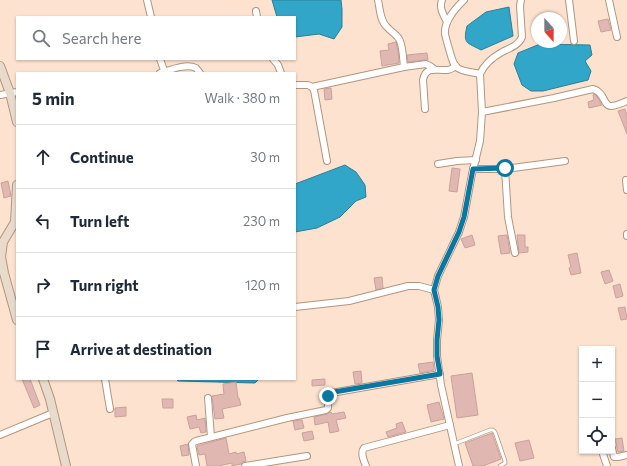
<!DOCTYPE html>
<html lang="en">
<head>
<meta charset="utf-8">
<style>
  :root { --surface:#fff; --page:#f2f2f3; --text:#1f2937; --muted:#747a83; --line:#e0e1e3 }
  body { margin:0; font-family:Commissioner,sans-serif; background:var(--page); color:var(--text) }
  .controls { position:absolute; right:12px; bottom:12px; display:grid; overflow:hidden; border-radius:0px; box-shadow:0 1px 3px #0004 }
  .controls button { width:36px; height:36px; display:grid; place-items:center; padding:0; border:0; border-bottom:1px solid var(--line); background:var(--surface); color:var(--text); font:20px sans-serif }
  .compass { position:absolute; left:531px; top:12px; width:36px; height:36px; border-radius:50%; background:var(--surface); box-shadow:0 1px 3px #0004; rotate:159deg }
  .stop { position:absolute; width:12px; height:12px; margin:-9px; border:3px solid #0a77a1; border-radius:50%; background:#fff }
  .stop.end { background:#0a77a1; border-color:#fff; box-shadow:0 1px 4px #0008 }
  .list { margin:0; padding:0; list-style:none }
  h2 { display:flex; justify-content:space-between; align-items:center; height:52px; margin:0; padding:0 16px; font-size:17px }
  h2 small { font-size:13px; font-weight:400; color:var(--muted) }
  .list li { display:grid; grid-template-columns:26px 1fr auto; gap:12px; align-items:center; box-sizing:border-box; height:64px; padding:0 16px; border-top:1px solid var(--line) }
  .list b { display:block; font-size:15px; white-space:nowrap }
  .list em { font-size:13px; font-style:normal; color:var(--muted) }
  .icon { flex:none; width:22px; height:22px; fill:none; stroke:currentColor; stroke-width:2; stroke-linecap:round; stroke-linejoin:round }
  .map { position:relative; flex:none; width:627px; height:466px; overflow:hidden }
  .search { position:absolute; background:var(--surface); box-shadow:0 1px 3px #0004; left:16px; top:16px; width:280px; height:44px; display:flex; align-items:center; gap:10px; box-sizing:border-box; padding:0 14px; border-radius:0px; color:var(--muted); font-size:15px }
  .panel { position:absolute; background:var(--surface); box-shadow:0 1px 3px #0004; left:16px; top:72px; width:280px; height:308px; border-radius:0px }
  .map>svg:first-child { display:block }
  .water { fill:#31a6c8; stroke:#2f7e93 }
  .building { fill:#e1b8b1; stroke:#c9a19b }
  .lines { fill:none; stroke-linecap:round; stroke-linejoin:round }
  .lane-casing { stroke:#b3957e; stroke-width:4.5 }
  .street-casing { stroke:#b3957e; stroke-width:8 }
  .secondary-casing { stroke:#b3957e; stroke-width:10 }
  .lane { stroke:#fff; stroke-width:3 }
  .street { stroke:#fff; stroke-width:6 }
  .secondary { stroke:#e9dbcb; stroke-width:8 }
  .route { stroke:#0a77a1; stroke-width:5 }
</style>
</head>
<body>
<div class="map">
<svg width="627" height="466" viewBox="0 0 627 466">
  <rect width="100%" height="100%" fill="#fde3cf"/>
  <g class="water">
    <path d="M272,0H341L342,9V27L334,39L319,34L295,37V17H277Z"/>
    <path d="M509,7L513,36L481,50C466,42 463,44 467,26L486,12Z"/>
    <path d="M540,44L590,45L592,55L585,61L591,71L588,80L543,91H531L522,85L514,64L518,53Z"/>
    <path d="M345,165L356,172L365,185L366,197L356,201L340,217L317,228L295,232V184Z"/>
    <path d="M176,379H259L255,383L178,381Z"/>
  </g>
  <g class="building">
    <path d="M608,19L611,30L601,32L598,21Z"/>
    <path d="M396,42L398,51L399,63L382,66L380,51L389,50L388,44Z"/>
    <path d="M427,53L428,60H425L408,62L407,55Z"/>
    <path d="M331,88L332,99L325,100L324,89Z"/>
    <path d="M595,94L598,98L602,105L589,108L588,102L594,100L593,95Z"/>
    <path d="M625,109L627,116V134L618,111Z"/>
    <path d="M452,168L460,169L457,192L449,191Z"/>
    <path d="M8,181L11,196L4,198L1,183Z"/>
    <path d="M472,235L475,245L465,248L461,239Z"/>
    <path d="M507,235L510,253L501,254L498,236Z"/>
    <path d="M517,235H525V247H528V252L519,253Z"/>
    <path d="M577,253L581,273L571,275L569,268L571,267L568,255Z"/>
    <path d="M609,270L613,281L605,284L601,272Z"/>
    <path d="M382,277L383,288L376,290L374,278Z"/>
    <path d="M620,284L623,296L616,298L613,286Z"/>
    <path d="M625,307L627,319L621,320L618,308Z"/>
    <path d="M433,362L434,370L420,373L418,364Z"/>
    <path d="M361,371L362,383L355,384L353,372Z"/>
    <path d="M472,373L478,415L457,418L451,376Z"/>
    <path d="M22,379H30L40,405L34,408Z"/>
    <path d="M325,379V385L312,386V380Z"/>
    <path d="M236,382L238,398H239L241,405L222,409L224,418L215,419L212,396L224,394L223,384Z"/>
    <path d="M162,399H173V408H163Z"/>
    <path d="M439,402L444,419L431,422L427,405Z"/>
    <path d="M126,407V416L115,417V408Z"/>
    <path d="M331,412L332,414L344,412L346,418L336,420L339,431L330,433L328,422L315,425L314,417L327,414Z"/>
    <path d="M196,415L197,420L205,418L206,432L201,433L199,427L190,429L187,417Z"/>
    <path d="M302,420L304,428L295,430L293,421Z"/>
    <path d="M402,422L406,432L388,437L386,432L397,428L396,424Z"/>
    <path d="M312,431L314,439L304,441L302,433Z"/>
    <path d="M492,433L501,459L483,466H473L465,443Z"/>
    <path d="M226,438L229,454L236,452V454L244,452L246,461L242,462L241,464L232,466V463L218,466H207L205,454L199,455L197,446Z"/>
    <path d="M622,438L624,451L618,452L615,439Z"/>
    <path d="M529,440L534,458L520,461L515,443Z"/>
    <path d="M188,444L189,455L182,456L180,446Z"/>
  </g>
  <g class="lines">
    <defs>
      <path id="lane" d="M454,444L490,430H493L495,432L505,461V463L500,466"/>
      <g id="street">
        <path d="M147,0L151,17"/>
        <path d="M378,0C380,9 380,21 387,27C391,32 398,35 400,41C403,48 403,59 404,67"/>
        <path d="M442,0C439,8 443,14 447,22"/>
        <path d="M464,0C455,9 444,21 445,34C446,39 448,45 449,49C451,55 452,62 456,67C462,72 473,72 480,74"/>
        <path d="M569,0L574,41"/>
        <path d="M609,0L617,37"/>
        <path d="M256,11L257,17"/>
        <path d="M160,59L165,73"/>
        <path d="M273,59L278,65L281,73"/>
        <path d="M160,73C170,70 186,63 196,68L200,73"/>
        <path d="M295,85H308L312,87L314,90L327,161"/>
        <path d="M312,87L404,67L426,64L430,66L434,69"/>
        <path d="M0,95L17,92"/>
        <path d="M425,109L423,80C426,65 437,71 447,70C450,70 453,68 456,66"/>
        <path d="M482,112L554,98L593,89C605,92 603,106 611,106C616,106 622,103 627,101"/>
        <path d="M438,164L457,161L476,160"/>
        <path d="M473,169H505L565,161"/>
        <path d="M505,169L508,217L515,253"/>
        <path d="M626,180L627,190"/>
        <path d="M627,234V236"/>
        <path d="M295,307L349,301L408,286H419L434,290"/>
        <path d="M105,379L110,409"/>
        <path d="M208,398L211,437"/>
        <path d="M0,435L53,413"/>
        <path d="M612,448L614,457H618L627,455"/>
        <path d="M602,451L607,466"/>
        <path d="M196,466L192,444L194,442L196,441L287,418L326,410L328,408V395L331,393L440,374"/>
        <path d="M245,466L307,456"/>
        <path d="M366,466C364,461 360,453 364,448L450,425"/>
        <path d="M459,466L441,385L437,356V340L439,320L438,307L434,290L438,276L459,232L464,217L472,174L480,141L482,112L480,74C484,65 493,57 502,52C510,48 519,45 522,37L520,6L521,0"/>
      </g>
      <g id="secondary">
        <path d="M0,66L10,93L17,122"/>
        <path d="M17,185L15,222L3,242L1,257L4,273L17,320"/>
        <path d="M43,379L50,399L66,466"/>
      </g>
    </defs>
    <use href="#lane" class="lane-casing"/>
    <use href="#street" class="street-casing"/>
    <use href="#secondary" class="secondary-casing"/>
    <use href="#lane" class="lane"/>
    <use href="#street" class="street"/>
    <use href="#secondary" class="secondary"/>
  </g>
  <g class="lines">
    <path class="route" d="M328,396L330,393L334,392L440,374L437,356V340L439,320L438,307L434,290L438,276L459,232L464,217L473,169L505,168"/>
  </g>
</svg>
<div class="controls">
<button>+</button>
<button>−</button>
<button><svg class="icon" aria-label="locate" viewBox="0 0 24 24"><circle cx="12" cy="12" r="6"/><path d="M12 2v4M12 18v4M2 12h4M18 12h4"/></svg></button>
</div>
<svg class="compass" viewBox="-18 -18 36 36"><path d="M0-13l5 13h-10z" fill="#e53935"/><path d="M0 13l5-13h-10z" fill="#747a83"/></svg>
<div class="stop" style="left:505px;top:168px"></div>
<div class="stop end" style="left:328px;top:396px"></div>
<div class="search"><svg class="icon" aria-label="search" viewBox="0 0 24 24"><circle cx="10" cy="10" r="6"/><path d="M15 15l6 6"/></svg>Search here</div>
<section class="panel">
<h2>5 min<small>Walk · 380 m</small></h2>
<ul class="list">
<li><svg class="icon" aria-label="ahead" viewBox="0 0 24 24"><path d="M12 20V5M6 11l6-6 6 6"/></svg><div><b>Continue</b></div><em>30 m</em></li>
<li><svg class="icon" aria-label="left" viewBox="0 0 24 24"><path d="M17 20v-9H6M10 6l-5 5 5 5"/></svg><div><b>Turn left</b></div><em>230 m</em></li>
<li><svg class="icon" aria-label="right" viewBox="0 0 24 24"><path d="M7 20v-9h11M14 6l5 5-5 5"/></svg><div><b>Turn right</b></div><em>120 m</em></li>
<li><svg class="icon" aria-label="arrive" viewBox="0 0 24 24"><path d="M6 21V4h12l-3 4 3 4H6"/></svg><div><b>Arrive at destination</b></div></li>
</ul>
</section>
</div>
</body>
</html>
